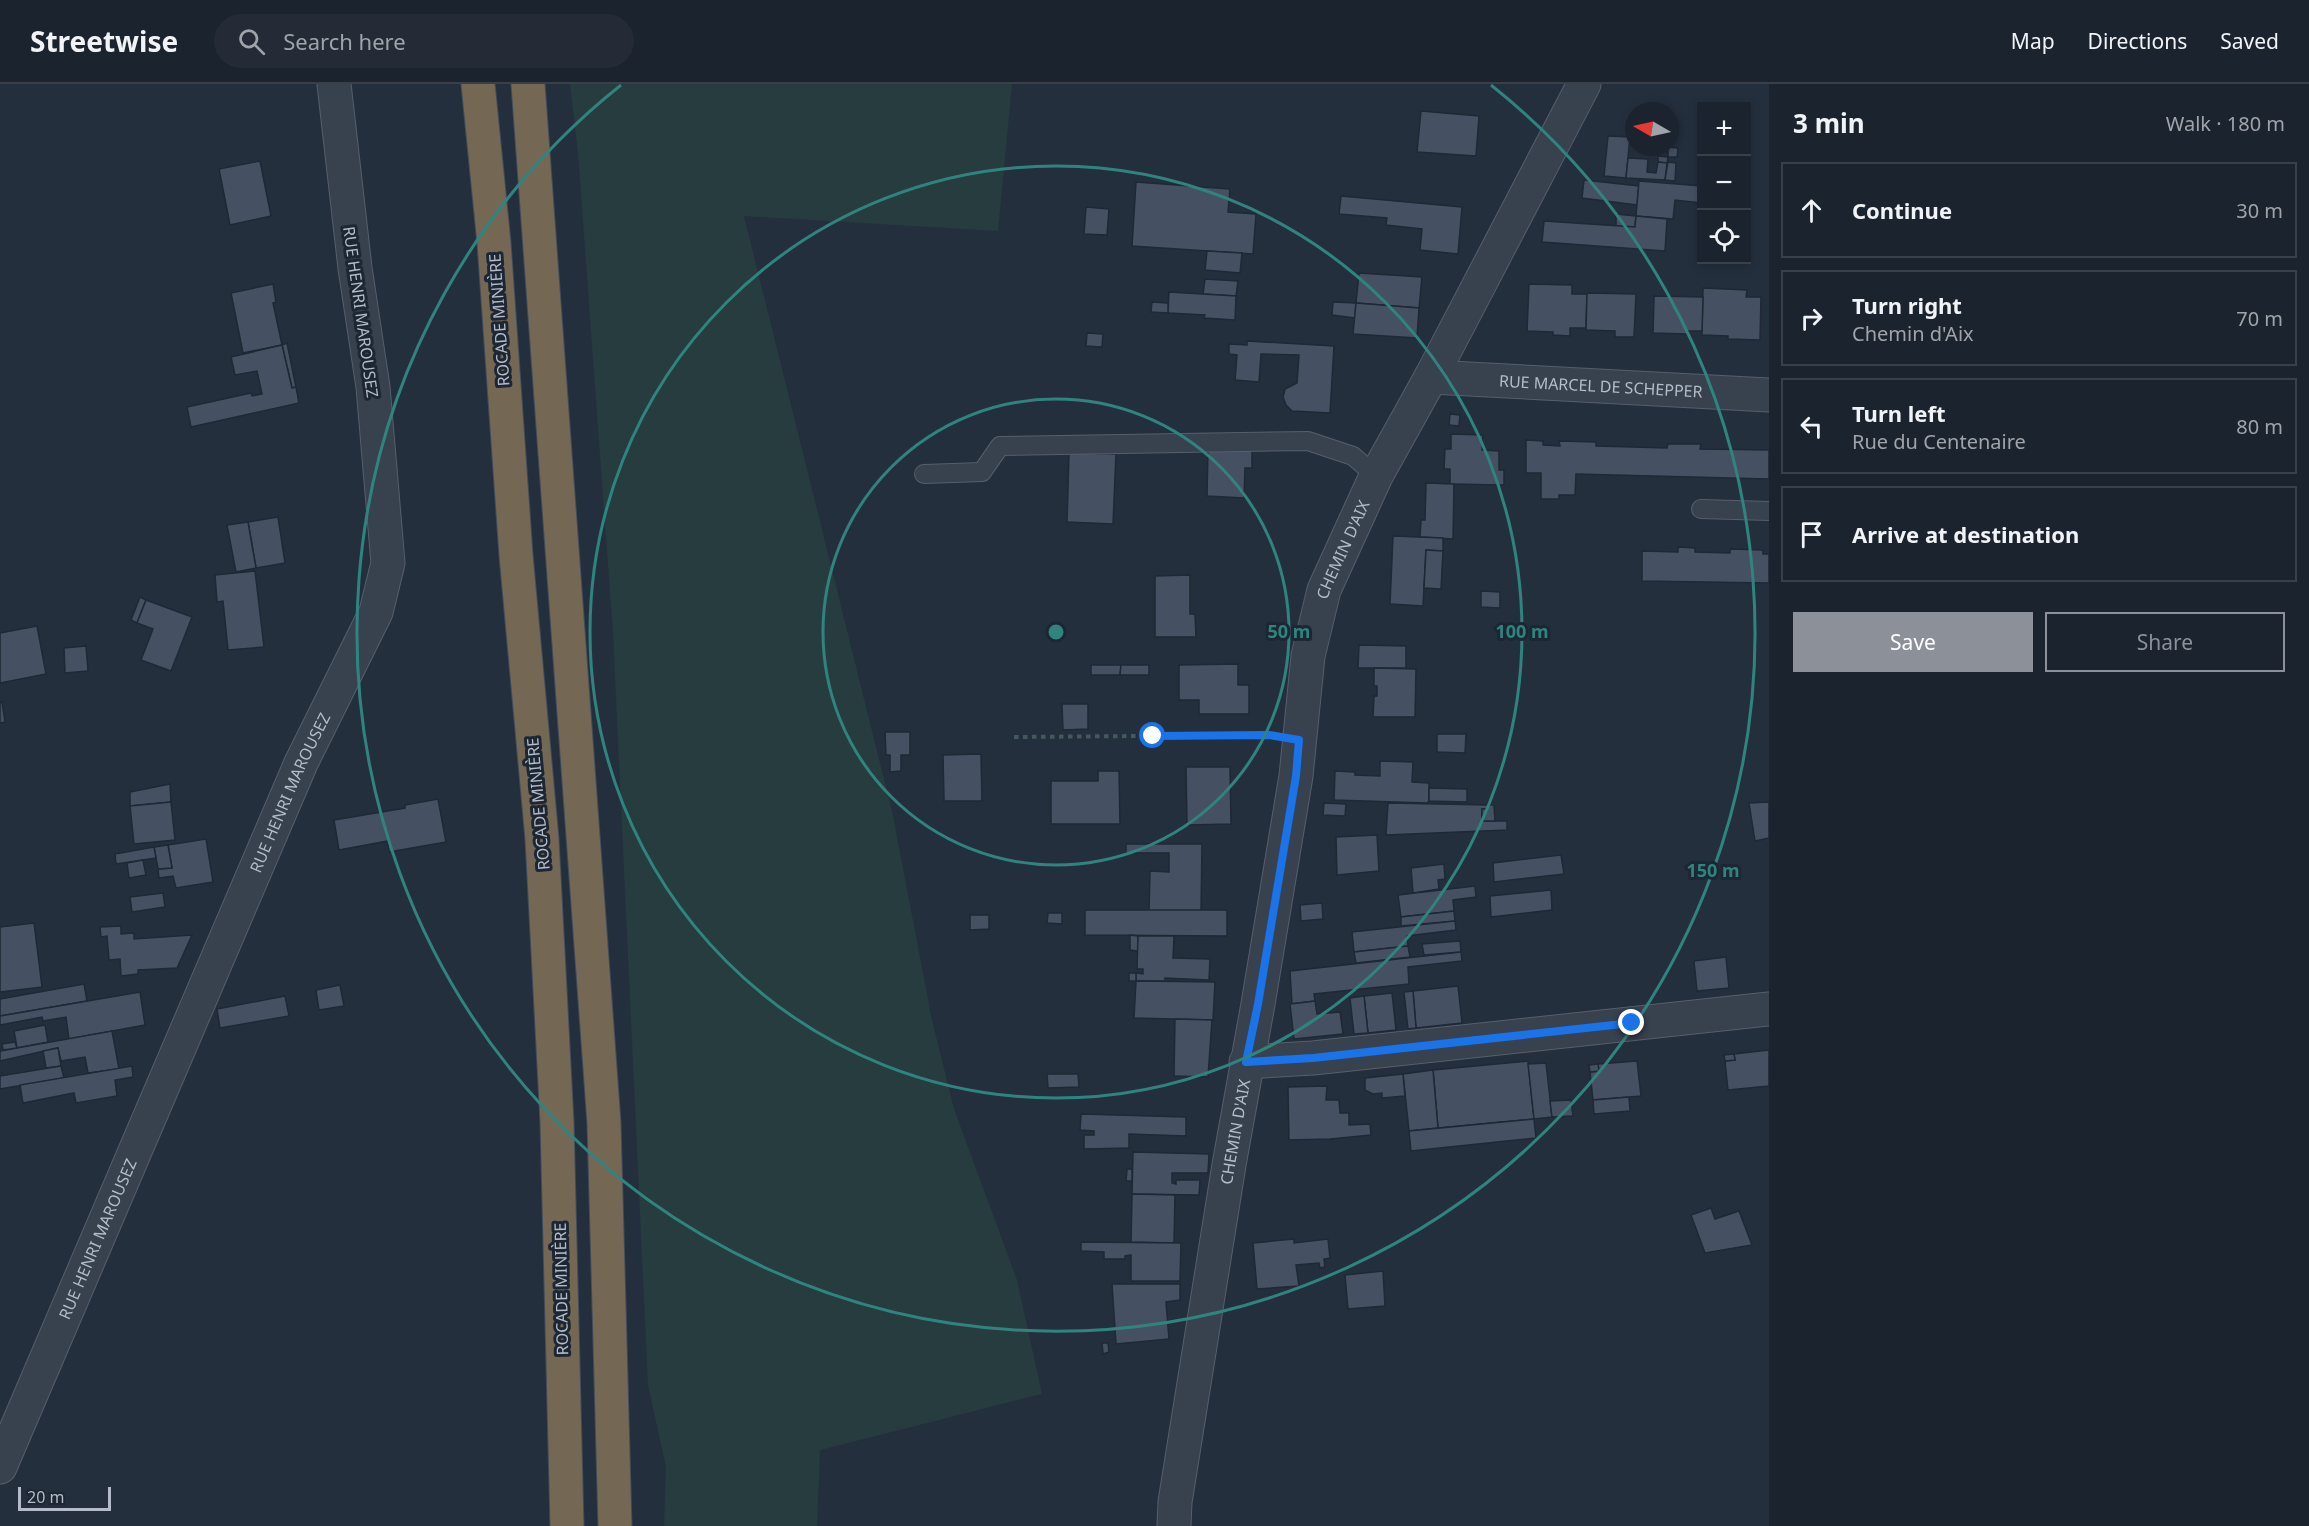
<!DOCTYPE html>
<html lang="en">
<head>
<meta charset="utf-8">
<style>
  :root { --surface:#1b232e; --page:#242b36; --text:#f1f3f6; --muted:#a0a4aa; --line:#39404a; --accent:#8c9099 }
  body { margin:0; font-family:"Noto Sans",sans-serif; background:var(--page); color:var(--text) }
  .controls { position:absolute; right:18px; top:18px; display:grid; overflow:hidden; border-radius:0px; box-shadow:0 3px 9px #0003 }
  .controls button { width:54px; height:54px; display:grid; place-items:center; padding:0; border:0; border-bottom:2px solid var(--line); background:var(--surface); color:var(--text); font:30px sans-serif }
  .compass { position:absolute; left:1625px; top:18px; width:54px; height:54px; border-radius:50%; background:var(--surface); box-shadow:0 3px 9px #0003; rotate:279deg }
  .scale { position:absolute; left:18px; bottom:15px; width:93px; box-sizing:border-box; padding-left:6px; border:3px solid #b4bcc9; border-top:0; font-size:16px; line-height:21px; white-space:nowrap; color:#b4bcc9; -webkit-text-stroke:4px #1d2633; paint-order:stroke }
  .stop { position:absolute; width:18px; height:18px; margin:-14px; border:4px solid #1a73e8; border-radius:50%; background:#fff }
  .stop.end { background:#1a73e8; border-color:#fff; box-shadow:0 2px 6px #0008 }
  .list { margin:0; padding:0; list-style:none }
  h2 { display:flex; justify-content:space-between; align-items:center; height:78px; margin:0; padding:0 24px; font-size:26px }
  h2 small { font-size:20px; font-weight:400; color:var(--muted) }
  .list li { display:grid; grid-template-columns:39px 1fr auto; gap:18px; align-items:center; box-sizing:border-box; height:96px; margin:0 12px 12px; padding:0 12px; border:2px solid var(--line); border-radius:0px }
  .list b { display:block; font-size:22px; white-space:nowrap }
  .list p { margin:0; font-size:20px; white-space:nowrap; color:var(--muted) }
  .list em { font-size:20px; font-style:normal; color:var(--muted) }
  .actions { display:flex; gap:12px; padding:18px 24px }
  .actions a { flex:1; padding:14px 0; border:2px solid var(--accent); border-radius:0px; text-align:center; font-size:21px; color:var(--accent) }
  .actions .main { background:var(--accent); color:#fff }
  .icon { flex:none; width:33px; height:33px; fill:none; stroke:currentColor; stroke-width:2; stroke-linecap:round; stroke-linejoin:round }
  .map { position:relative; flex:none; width:1769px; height:1442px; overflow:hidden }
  header { display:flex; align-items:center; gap:36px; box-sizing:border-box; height:84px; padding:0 30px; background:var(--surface); border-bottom:2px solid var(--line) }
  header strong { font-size:28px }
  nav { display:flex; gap:33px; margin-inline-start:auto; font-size:21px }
  .search { width:420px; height:54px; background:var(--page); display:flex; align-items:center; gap:15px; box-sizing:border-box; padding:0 21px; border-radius:33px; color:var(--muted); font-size:22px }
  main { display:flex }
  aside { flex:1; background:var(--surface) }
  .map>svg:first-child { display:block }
  .green { fill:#263c3f }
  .building { fill:#455162; stroke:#1f2835; stroke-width:1.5 }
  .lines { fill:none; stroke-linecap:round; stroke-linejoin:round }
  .lane-casing { stroke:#565f6c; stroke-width:20 }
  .street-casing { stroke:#565f6c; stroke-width:35 }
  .highway-casing { stroke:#434c59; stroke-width:35 }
  .path { stroke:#44595c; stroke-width:4; stroke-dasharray:4.5 4.5; stroke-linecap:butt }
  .lane { stroke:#38414e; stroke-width:18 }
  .street { stroke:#38414e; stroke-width:33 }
  .highway { stroke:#746855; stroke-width:33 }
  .route { stroke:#1a73e8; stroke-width:8 }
  .ring { fill:none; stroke:#308480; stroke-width:3 }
  .labels { text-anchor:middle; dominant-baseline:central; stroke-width:6; stroke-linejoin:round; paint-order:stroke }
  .street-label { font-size:16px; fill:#b4bcc9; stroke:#1d2633 }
  .centre { fill:#308480; stroke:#1d2633; stroke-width:3 }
  .ring-label { font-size:18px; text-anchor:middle; font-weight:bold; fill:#308480; stroke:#1d2633; stroke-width:6; stroke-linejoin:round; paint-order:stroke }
</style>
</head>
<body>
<header>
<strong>Streetwise</strong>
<div class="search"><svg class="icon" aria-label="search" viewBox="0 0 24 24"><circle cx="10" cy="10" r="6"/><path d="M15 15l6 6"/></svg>Search here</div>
<nav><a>Map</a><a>Directions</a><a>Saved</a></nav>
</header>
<main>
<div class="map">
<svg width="1769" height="1442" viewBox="0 0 1769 1442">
  <rect width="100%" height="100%" fill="#242f3e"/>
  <path class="green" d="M570,0H1012L998,147L744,132L892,727L932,936L954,1025L1017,1196L1042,1310L820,1366L817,1442H664L666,1383L648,1301L613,549L578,69Z"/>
  <g class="building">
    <path d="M1421,27L1479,32L1476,72L1417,68Z"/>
    <path d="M1608,52L1630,53L1626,94L1604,92Z"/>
    <path d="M1668,63L1678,64L1677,73H1668Z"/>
    <path d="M1658,72L1668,73L1667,79L1658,78Z"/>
    <path d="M1628,74L1648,75L1647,88L1656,89L1658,78L1667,79L1665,96L1626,94Z"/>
    <path d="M260,77L271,132L230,141L219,85Z"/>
    <path d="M1668,78L1676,79L1675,97L1665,96Z"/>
    <path d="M1584,96L1639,102L1637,121L1582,114Z"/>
    <path d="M1639,97L1702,102V119L1675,116L1673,135L1636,132Z"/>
    <path d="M1136,98L1230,105L1228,128L1256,130L1253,170L1132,162Z"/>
    <path d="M1341,112L1462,123L1458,170L1420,166L1422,145L1386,141L1387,134L1339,130Z"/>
    <path d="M1086,123L1109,125L1107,151L1084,150Z"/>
    <path d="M1616,130L1636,132L1635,143L1616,142Z"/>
    <path d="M1636,132L1667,135L1665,167L1542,158L1544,137L1635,143Z"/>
    <path d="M1207,167L1242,169L1240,189L1205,186Z"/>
    <path d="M1359,189L1422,193L1419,224L1356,219Z"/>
    <path d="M1205,195L1238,197L1236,212L1203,210Z"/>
    <path d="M273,200L276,218L273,219L282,261L243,269L231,209Z"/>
    <path d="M1529,200L1572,201V210H1587L1586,244H1570V252L1553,251V248L1527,247Z"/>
    <path d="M1703,204L1747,206L1746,213H1761L1760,256L1728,255V252L1702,251Z"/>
    <path d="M1169,208L1236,212L1235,236L1204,234L1205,231L1168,229Z"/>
    <path d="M1587,209L1636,210L1634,253H1615V247L1586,246Z"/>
    <path d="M1654,212L1703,213L1702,247H1687V250L1653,249Z"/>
    <path d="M1152,218L1168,219V229L1151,228Z"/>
    <path d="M1333,218L1356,219L1355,234L1332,231Z"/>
    <path d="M1356,219L1419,224L1417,254L1353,250Z"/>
    <path d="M1087,249L1103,250L1102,263L1086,262Z"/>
    <path d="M1247,257L1334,262L1330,329L1292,327L1286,321L1283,313L1285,305L1297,299L1299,271L1261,270L1259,298L1235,296L1237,271L1229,270V260L1247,261Z"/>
    <path d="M287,259L296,303L292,304L282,261Z"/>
    <path d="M282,261L292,304L296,303L299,319L191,343L187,323L251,309L252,312L262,310L257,287L235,291L231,273Z"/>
    <path d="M1450,330L1460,331L1459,342L1449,341Z"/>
    <path d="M1451,350L1483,351L1482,366L1499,367V386H1504V401L1450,400V385H1444L1445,365H1451Z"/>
    <path d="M1526,356L1543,357V361L1560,362L1559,357L1596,358V362L1667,364L1668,360H1701L1700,365L1769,366V395L1576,390L1575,411H1559V415H1541V389H1526Z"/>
    <path d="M1208,364L1252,366V384H1245L1244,414L1207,412Z"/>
    <path d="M1069,369L1116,370L1113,440L1067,438Z"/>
    <path d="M1426,399L1454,400L1453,455L1420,453L1421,436H1425Z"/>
    <path d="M278,433L285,479L256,484L248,438Z"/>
    <path d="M248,438L256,484L236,488L227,441Z"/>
    <path d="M1393,452L1443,454V467L1426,466L1423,522L1390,520Z"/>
    <path d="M1678,463L1695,464V468L1730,469V465L1763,466V470H1769V499L1642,497V467L1678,468Z"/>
    <path d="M1426,466L1443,467L1441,505L1424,504Z"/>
    <path d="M255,487L264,563L228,566L223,517L217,518L215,491Z"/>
    <path d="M1190,491V530H1195L1196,553H1155V492Z"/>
    <path d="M1481,507L1500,508V524L1481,523Z"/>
    <path d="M140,513L146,516L137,539L131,536Z"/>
    <path d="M146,516L192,533L171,587L141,576L153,545L137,539Z"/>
    <path d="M37,542L46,590L0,599V549Z"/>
    <path d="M1359,561L1406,562V584H1358Z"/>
    <path d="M86,562L88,587L65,589L64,564Z"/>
    <path d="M1238,580V601H1249V630H1199V616H1179V581Z"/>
    <path d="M1091,581H1121L1120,591H1091Z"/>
    <path d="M1121,581H1149V591H1120Z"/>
    <path d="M1374,584L1416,585L1415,633H1373L1374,612H1377V602H1374Z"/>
    <path d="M2,618L5,638L0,639V619Z"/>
    <path d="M1062,620H1088V645L1063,646Z"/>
    <path d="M885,648H910V671H901V687L890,688V671H886Z"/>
    <path d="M1437,650H1466L1465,669L1437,668Z"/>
    <path d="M981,670L982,717H944L943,671Z"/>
    <path d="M1380,677L1413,678L1412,698L1429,699V717L1427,719L1334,716L1335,687L1355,688V691L1380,692Z"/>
    <path d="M1186,683H1230L1231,740L1187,741Z"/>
    <path d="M1098,687H1119L1120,740H1051V697H1098Z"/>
    <path d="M170,700L171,718L130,722V708Z"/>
    <path d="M1429,704L1467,705V718L1429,717Z"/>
    <path d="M438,715L446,758L389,768L388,757L339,766L334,736L405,724V721Z"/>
    <path d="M171,718L175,756L134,760L130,722Z"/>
    <path d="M1769,718V754L1755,757L1749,719Z"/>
    <path d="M1324,719L1346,720L1345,732L1323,731Z"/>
    <path d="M1388,719L1488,721L1487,725H1482V737H1507V746L1386,751Z"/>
    <path d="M1488,721H1494L1495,737H1482V725H1487Z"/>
    <path d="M1377,751L1379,787L1337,791L1336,753Z"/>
    <path d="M206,755L213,798L176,804L173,792L159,794L158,785L172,784L168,761Z"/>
    <path d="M1126,760H1202L1201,827H1149L1150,787L1169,788V769H1126Z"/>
    <path d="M168,761L172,784L158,785L154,763Z"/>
    <path d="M154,763L156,774L116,780L115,770Z"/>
    <path d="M1561,771L1564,790L1494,798L1493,779Z"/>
    <path d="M143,776L146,791L129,794L127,779Z"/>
    <path d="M1444,780L1445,795L1438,796L1439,805L1413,809L1411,784Z"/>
    <path d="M1475,802L1476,813L1453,816L1454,827L1401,833L1398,811Z"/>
    <path d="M1551,806L1552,826L1491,833L1490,812Z"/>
    <path d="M163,809L165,823L132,828L130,813Z"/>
    <path d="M1322,819L1323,835L1301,837L1300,821Z"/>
    <path d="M1085,826H1227V852L1085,851Z"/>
    <path d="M1454,827L1455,837L1401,842V833Z"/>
    <path d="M1048,829H1062V840L1047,839Z"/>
    <path d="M970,831H989V845L970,846Z"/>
    <path d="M1455,837L1456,846L1407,852L1408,862L1354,868L1352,848Z"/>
    <path d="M34,839L42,903L0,908V843Z"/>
    <path d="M121,842V850L134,849V855L192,851L177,884L138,886V890L121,892L120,875L109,876L107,852L101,853L100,843Z"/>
    <path d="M1130,851L1138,852V867L1130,866Z"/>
    <path d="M1138,852H1174L1173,874L1210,875L1209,896L1165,894V897H1136V889L1143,890V885H1137Z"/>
    <path d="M1460,857L1461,868L1424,871L1422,860Z"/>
    <path d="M1408,862L1410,873L1356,879L1354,868Z"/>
    <path d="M1461,868L1462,877L1408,883L1409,900L1314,910L1315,917L1292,920L1290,887Z"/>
    <path d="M1726,873L1729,904L1697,907L1694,877Z"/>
    <rect x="1129" y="889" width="7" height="8"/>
    <path d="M1136,897L1215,898L1213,936L1134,934Z"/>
    <path d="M84,900L87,917L0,932V915Z"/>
    <path d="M340,901L344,922L319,926L316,906Z"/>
    <path d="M1458,902L1462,939L1416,944L1413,907Z"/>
    <path d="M1413,907L1416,944L1408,945L1404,908Z"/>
    <path d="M140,908L145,941L69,955L66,933L43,937L42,933L0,941V932Z"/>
    <path d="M1392,909L1396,946L1368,949L1364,912Z"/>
    <path d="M285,912L289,932L220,944L217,925Z"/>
    <path d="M1364,912L1368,949L1354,950L1350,914Z"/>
    <path d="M1315,917L1317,930L1340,928L1343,950L1294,955L1290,920Z"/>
    <path d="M1175,935L1212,936L1208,993L1174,992Z"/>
    <path d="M45,941L48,958L17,964L14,947Z"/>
    <path d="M112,947L119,985L88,989L85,973L61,977L58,964L0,977V967Z"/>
    <path d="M15,958L17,964L3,966L2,960Z"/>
    <path d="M58,964L61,982L46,984L43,967Z"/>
    <path d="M1769,966V1002L1728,1006L1725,977L1735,976L1734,970Z"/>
    <path d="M1734,970L1735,976L1725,977L1724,971Z"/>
    <path d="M1528,977L1534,1035L1438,1044L1433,986Z"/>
    <path d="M1637,977L1641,1012L1593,1016L1590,988L1599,987L1598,980Z"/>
    <path d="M1546,979L1552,1033L1534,1035L1528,980Z"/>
    <path d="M1598,980L1599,987L1590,988L1589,981Z"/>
    <path d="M61,982L64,994L0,1005V992Z"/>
    <path d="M132,982L133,993L115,996L117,1012L76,1019L74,1009L23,1019L20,1001Z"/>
    <path d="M1433,986L1438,1044L1409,1047L1403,990Z"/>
    <path d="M1047,990H1078L1079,1003L1048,1004Z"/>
    <path d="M1403,990L1405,1012L1382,1014V1009L1373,1010L1365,1006V994Z"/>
    <path d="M1327,1002L1326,1016H1339L1340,1029H1349V1041L1370,1040L1371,1051L1330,1055L1289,1056L1288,1003Z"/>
    <path d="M1629,1013L1630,1027L1594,1030L1593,1016Z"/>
    <path d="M1571,1016L1573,1032L1552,1033L1550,1017Z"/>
    <path d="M1081,1030L1186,1033V1052L1129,1050V1064L1084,1065V1051H1094V1047L1080,1046Z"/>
    <path d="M1534,1035L1536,1054L1411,1067L1409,1047Z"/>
    <path d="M1133,1068L1209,1070L1208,1089H1172V1099L1176,1100V1096H1200L1199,1111L1132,1110Z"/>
    <path d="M1127,1085H1132V1097H1126Z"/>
    <path d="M1132,1110L1175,1111L1174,1159L1131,1158Z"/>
    <path d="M1711,1124L1715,1135L1739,1127L1752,1161L1705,1169L1691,1131Z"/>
    <path d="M1294,1155V1159L1328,1155L1330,1174L1324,1175L1325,1183L1320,1184L1319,1179L1296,1181L1299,1202L1257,1205L1253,1159Z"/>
    <path d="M1081,1158L1181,1159L1180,1197H1131V1171L1125,1172V1175H1104V1168L1081,1167Z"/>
    <path d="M1383,1187L1385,1222L1348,1225L1345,1191Z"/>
    <path d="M1112,1200H1180V1216L1166,1218L1169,1255L1116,1260Z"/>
    <path d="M1102,1259H1108L1109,1268L1103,1270Z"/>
  </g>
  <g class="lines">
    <defs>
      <g id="lane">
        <path d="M924,390L982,388L1000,362L1308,357L1353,372L1376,392"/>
        <path d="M1701,425L1769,427"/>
      </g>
      <g id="street">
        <path id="s1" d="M1431,293L1769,311"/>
        <path d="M1246,978L1313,974L1769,925"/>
        <path id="s2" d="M0,1383L301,679L376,528L388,479L373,303L355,184L334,0"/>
        <path id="s3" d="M1174,1442L1175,1418L1229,1081L1258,920L1296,692L1308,572L1324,506L1376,392L1431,293L1584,0"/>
      </g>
      <g id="highway">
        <path d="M478,0L494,159L516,471L542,755L557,1038L567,1442"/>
        <path d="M528,0L604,1039L615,1442"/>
      </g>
    </defs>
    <use href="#lane" class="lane-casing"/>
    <use href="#street" class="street-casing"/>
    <use href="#highway" class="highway-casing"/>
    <path class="path" d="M1014,653L1268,651"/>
    <use href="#lane" class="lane"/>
    <use href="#street" class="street"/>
    <use href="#highway" class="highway"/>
  </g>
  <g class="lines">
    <path class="route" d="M1153,652L1269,651L1299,656L1296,692L1258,920L1246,978L1313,974L1632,939"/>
  </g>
  <g class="ring">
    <circle cx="1056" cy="548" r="233"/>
    <circle cx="1056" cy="548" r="466"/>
    <path d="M1491 1A699 699 0 1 1 621 1"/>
  </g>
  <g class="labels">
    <g class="street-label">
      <text transform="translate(361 228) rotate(82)">RUE HENRI MAROUSEZ</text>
      <text transform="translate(499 236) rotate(-94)">ROCADE MINIÈRE</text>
      <text stroke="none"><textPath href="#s1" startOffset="170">RUE MARCEL DE SCHEPPER</textPath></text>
      <text stroke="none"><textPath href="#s3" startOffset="993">CHEMIN D'AIX</textPath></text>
      <text stroke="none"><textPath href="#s2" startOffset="734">RUE HENRI MAROUSEZ</textPath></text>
      <text transform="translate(538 720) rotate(-95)">ROCADE MINIÈRE</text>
      <text stroke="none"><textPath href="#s3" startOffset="399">CHEMIN D'AIX</textPath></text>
      <text stroke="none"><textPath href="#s2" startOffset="248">RUE HENRI MAROUSEZ</textPath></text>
      <text transform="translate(561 1205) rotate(-91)">ROCADE MINIÈRE</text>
    </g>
  </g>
  <circle cx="1056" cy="548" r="9" class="centre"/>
  <g class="ring-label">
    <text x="1289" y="554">50 m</text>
    <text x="1522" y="554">100 m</text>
    <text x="1713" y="793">150 m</text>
  </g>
</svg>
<div class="controls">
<button>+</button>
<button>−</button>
<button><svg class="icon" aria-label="locate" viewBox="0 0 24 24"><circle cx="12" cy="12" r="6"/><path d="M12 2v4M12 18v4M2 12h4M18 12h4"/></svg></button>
</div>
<svg class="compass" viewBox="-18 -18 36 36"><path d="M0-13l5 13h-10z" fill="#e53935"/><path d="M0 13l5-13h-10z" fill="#a0a4aa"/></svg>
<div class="scale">20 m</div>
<div class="stop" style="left:1153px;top:652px"></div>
<div class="stop end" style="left:1632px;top:939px"></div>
</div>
<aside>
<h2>3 min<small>Walk · 180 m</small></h2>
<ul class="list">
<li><svg class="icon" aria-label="ahead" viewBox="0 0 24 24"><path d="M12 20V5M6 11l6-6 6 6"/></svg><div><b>Continue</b></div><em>30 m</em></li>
<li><svg class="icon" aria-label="right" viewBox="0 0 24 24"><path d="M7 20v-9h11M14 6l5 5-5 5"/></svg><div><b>Turn right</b><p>Chemin d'Aix</p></div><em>70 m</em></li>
<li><svg class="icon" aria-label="left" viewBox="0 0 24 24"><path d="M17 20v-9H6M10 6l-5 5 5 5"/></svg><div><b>Turn left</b><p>Rue du Centenaire</p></div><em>80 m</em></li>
<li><svg class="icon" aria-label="arrive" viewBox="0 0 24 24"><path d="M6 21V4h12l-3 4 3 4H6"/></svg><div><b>Arrive at destination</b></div></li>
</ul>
<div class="actions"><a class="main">Save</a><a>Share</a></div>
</aside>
</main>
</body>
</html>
